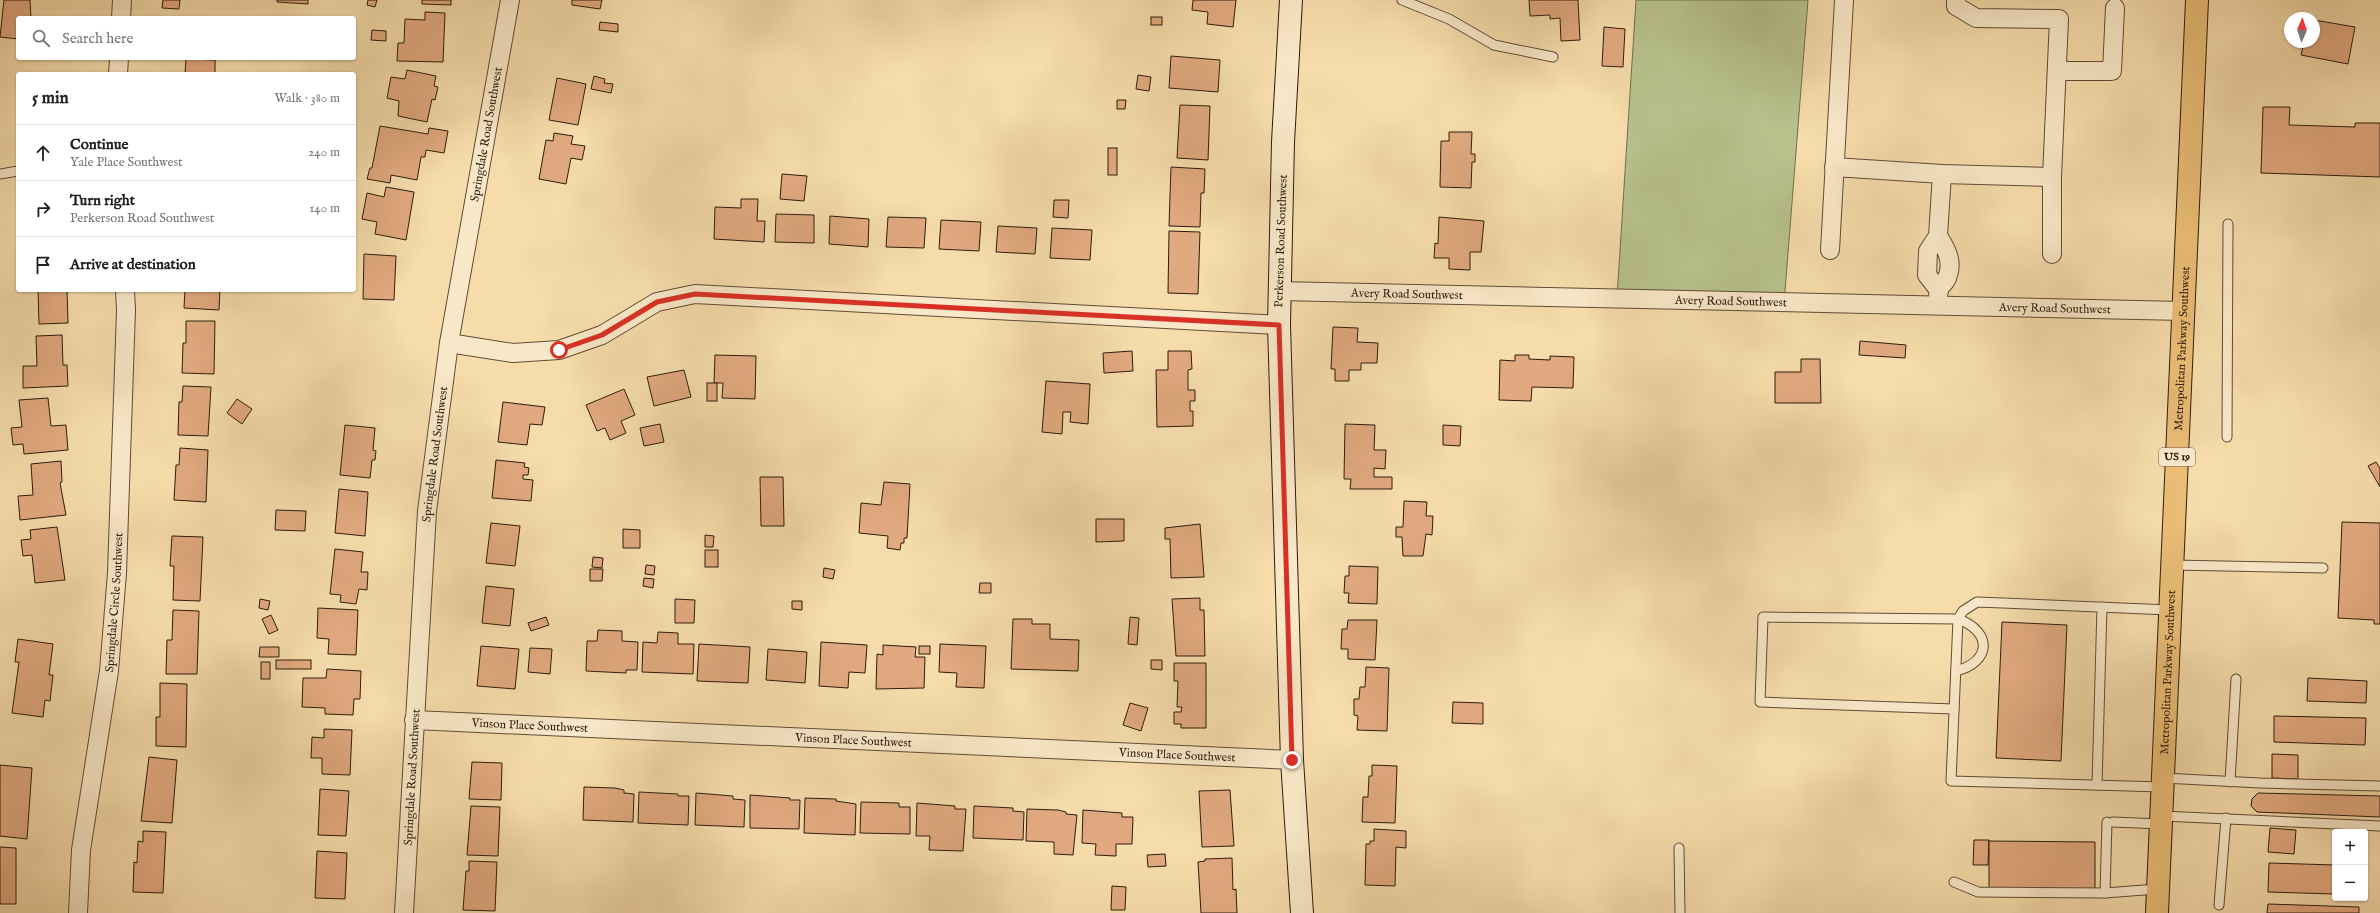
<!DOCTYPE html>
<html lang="en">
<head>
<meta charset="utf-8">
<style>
  :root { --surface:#fff; --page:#f2f2f2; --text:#202124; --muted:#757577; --line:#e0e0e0 }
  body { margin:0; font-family:"IM FELL English",serif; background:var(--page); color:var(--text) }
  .controls { position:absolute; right:12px; bottom:12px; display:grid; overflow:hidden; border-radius:4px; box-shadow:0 1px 3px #0004 }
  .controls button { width:36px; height:36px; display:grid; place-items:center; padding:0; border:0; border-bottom:1px solid var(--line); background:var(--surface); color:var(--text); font:20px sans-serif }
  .compass { position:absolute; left:2284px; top:12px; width:36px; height:36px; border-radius:50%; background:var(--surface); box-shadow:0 1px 3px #0004; rotate:2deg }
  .stop { position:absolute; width:12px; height:12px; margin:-9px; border:3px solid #d93025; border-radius:50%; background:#fff }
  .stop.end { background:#d93025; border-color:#fff; box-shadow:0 1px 4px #0008 }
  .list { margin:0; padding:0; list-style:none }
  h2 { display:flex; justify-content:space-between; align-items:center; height:52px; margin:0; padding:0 16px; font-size:17px }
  h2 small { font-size:13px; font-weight:400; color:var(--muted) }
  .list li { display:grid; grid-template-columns:26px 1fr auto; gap:12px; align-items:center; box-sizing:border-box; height:56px; padding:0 16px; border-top:1px solid var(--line) }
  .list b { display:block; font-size:15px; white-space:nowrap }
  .list p { margin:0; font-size:13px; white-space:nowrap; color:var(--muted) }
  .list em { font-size:13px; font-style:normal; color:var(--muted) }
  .icon { flex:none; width:22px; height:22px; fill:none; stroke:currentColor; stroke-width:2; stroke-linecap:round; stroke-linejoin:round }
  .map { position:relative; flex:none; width:2380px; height:913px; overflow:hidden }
  .search { position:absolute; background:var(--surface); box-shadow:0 1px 3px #0004; left:16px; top:16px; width:340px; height:44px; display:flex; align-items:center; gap:10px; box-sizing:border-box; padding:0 14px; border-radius:4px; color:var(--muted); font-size:15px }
  .panel { position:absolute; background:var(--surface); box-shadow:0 1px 3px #0004; left:16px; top:72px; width:340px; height:220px; border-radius:4px }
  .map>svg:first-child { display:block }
  .green { fill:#b7c28d; stroke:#726f4c }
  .building { fill:#e1a97f; stroke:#2e1c0c }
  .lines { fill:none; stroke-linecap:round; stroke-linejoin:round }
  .lane-casing { stroke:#604c34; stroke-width:11 }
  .street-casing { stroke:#604c34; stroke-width:20 }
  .secondary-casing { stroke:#2e1c0c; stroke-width:24 }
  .primary-casing { stroke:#2e1c0c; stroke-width:24 }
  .lane { stroke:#f9e8c8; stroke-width:9 }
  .street { stroke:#f9e8c8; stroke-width:18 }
  .secondary { stroke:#f9e8c8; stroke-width:22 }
  .primary { stroke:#ebbe76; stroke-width:22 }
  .route { stroke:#d93025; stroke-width:5 }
  .labels { text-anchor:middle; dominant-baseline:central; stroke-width:3; stroke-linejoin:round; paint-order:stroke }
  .shield { fill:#f9e8c8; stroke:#6b5944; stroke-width:1 }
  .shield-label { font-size:11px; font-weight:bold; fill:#2e1c0c }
  .street-label { font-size:12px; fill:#2e1c0c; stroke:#f9e8c8 }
</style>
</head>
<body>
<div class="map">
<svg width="2380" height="913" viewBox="0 0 2380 913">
  <rect width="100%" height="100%" fill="#f6dcab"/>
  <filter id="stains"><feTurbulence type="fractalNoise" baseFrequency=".005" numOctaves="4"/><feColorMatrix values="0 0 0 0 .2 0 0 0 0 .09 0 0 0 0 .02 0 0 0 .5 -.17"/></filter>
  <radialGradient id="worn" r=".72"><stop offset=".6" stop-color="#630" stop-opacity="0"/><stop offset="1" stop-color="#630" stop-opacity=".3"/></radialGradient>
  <path class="green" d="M1636,0H1808L1784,304L1617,297Z"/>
  <g class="building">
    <path d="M4,0H30L31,18H18V39L0,37Z"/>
    <path d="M163,0H180L179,9L162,8Z"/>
    <path d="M277,0H308V4L277,2Z"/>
    <path d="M368,0H377L375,7L367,5Z"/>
    <path d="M422,0H451V5L422,4Z"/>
    <path d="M572,0H602L600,9L572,5Z"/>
    <path d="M1193,0H1236L1233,27L1207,24L1208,12L1192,10Z"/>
    <path d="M1529,0H1578L1580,40L1561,41L1560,18L1550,19V15L1530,16Z"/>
    <path d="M425,12L445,13L443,62L397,61L398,43H404L405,19L425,20Z"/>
    <rect x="1151" y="17" width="11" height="8"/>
    <path d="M2314,20L2355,27L2348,64L2301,55L2304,42H2314Z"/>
    <path d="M600,22L618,24V32L599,30Z"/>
    <path d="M1604,27L1625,29L1623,67L1602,66Z"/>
    <path d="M372,30L386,31V41L371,40Z"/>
    <path d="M1171,56L1220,60L1218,92L1169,88Z"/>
    <path d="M186,59L215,60V74H185Z"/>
    <path d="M407,70L436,76L434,86L438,87L435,100L432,99L427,122L398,116L399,101L387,98L391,77L405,79Z"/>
    <path d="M1138,75L1151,77L1149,91L1136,89Z"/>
    <path d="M594,76L605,79L604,83L613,84L611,93L591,89Z"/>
    <path d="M557,78L586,84L578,125L549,120Z"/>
    <path d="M1117,100H1126L1125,109H1117Z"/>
    <path d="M1180,105L1210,106L1208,160L1177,158Z"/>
    <path d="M2263,107H2290L2289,125L2355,127V123H2380V177L2261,173Z"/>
    <path d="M380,126L428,134L429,128L448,131L444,153L426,150L425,157H421L417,180L391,175L390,183L367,179L370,168H372Z"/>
    <path d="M1449,132H1472L1471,154H1475V162H1472L1471,188L1440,187L1441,141H1449Z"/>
    <path d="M554,133L573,136L571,144L585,146L582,160L571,158L566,184L539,179L546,140L553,141Z"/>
    <rect x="1108" y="148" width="9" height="27"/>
    <path d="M1171,167L1205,169L1204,193H1201L1200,227L1169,226Z"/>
    <path d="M782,174L807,176L804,201L780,199Z"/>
    <path d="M386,187L414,192L406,240L375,234L377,222L362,219L367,193L384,197Z"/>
    <path d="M741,199H758L757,221H765L764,242L714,239L715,207L741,208Z"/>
    <path d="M1054,200H1069L1068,218L1053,217Z"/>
    <path d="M776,214L814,215V243L775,242Z"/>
    <path d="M830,216L869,219L868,247L829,244Z"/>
    <path d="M888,217L926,218L924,248L886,247Z"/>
    <path d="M1439,217L1484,221L1481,252H1470V270L1449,269V258H1434L1435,243L1438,244Z"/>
    <path d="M941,220L981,222L979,251L939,249Z"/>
    <path d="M998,226L1037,228L1035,254L996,252Z"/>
    <path d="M1052,228L1092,230L1090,260L1050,258Z"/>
    <path d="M1169,231L1200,232L1198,294L1168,293Z"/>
    <path d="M364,254L396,256L394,300L363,299Z"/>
    <path d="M38,290H67L68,323L39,324Z"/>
    <path d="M185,290H220L219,310L184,308Z"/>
    <path d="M186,321H215L214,374L182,373L183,343H186Z"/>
    <path d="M1333,327L1358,328L1357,342L1378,343L1377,363H1361V370H1349V381H1335V369H1331Z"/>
    <path d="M62,335L63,365H67L68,386L23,388V366H37L36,336Z"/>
    <path d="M1860,341L1906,345L1905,358L1859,355Z"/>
    <path d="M1132,351L1133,371L1104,373L1103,353Z"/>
    <path d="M1168,351H1191L1192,369L1188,370V390H1195V401H1190V411H1193V426L1157,427L1156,370H1168Z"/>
    <path d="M715,355L756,356L755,399L722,398L723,383H714Z"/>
    <path d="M1515,355H1529V359L1550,360V356L1574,357L1573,388L1532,387L1531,401L1499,400L1500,360L1515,361Z"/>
    <path d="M1801,359H1820L1821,403H1775V372H1801Z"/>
    <path d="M684,370L691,397L654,406L647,377Z"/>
    <path d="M1046,381L1090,384L1088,424L1070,422L1071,412H1063L1062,434L1042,432Z"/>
    <rect x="707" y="383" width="10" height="18"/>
    <path d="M183,386L211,387L208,436L178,435L179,402H182Z"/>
    <path d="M624,389L635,415L621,421L626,433L610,440L605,428L597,431L586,405Z"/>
    <path d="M48,398L51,426L66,425L68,450L24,454L23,444L13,445L11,428L22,427L19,400Z"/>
    <path d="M237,399L252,409L242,424L227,413Z"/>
    <path d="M503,402L545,407L542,425L530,424L527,445L498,442Z"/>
    <path d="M660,424L664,442L644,446L640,428Z"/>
    <path d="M1345,424L1375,425L1374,450H1386L1385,469L1374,468V477H1392V489H1350L1351,479H1344Z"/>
    <path d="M345,425L375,428L373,450L376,451L375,460H372L370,478L340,475Z"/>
    <path d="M1443,425L1461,426L1460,446L1443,445Z"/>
    <path d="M180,448L208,450L206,502L174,500L176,465H179Z"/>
    <path d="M496,460L525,463L524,467L529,468L528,475H523V479L533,480L531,501L492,498Z"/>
    <path d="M61,461L62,482L60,483L66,515L20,520L18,496L33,495L31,464Z"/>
    <path d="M2376,462L2380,468V487L2368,466Z"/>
    <path d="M760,477H783L784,526H761Z"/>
    <path d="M884,482L910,484L907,538H904V543H901L900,550L887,548L888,536L859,533L861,503L881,505Z"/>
    <path d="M339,489L368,492L365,536L335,533Z"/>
    <path d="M1404,501L1427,502L1426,516H1433L1432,535L1426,534L1423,556H1403L1402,537H1396V527H1403Z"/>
    <path d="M276,510L306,511L305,531L275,530Z"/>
    <path d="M1096,519H1124V541L1096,542Z"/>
    <path d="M2342,522L2380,523V624H2374V620L2338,618Z"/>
    <path d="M491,523L520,526L515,566L486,563Z"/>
    <path d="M1200,524L1204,577L1171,578L1170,539H1165V528Z"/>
    <path d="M57,527L65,580L35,583L32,555L23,556L21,540L31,539L30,530Z"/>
    <path d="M623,529L640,530V548H623Z"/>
    <path d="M705,535L714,536L713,547H705Z"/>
    <path d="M172,536L203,537L200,601L173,600L174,566H170Z"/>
    <path d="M335,549L363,552L361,572H368L367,590L359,589L356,604L340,602L341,595L330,594Z"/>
    <rect x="705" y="550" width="13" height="17"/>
    <path d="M593,557L603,558L602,568L592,567Z"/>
    <path d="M646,565L655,566L654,575L645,574Z"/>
    <path d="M1349,566L1378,567L1377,604L1348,603L1349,593H1344L1345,576H1349Z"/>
    <path d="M824,568L835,570L833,579L823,577Z"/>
    <path d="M590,569H603L602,581H590Z"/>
    <path d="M644,578L654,579L653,588L643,586Z"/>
    <path d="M980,583H991V593H979Z"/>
    <path d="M486,586L514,589L510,626L482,623Z"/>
    <path d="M1200,598V610H1204L1205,656H1176L1172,599Z"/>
    <path d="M260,599L270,601L268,610L259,608Z"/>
    <path d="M675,599L695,600L694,623H675Z"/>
    <path d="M792,601H802V610L792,609Z"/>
    <path d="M318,608L358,610L356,655L328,654L329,639L317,638Z"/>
    <path d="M173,610L199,611L197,674H166L167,640H172Z"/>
    <path d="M271,615L278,630L269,634L262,619Z"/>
    <path d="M546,617L549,625L531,631L528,623Z"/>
    <path d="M1130,617L1139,618L1137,645L1128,644Z"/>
    <path d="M1013,619H1032V624H1050V639L1079,640L1078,671L1011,669Z"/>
    <path d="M1348,620H1377L1375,660L1348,659V649H1341L1342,629H1347Z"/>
    <path d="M2002,622L2067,625L2061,761L1996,758Z"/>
    <path d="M598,630L622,631V641L638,642L637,670H626V673L586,671L587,641H597Z"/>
    <path d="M658,632L678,633V644H694L693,674L642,672L643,642L657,643Z"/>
    <path d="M18,639L53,644L49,675H53L50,701L45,700L43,717L12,713L19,662H15Z"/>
    <path d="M821,642L867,645L865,673L849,672L848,688L819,686Z"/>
    <path d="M699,644L750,647L748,683L697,681Z"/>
    <path d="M940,644L986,646L984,688L956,687L957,673L939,672Z"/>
    <path d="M883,645L916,647L915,657H925L924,688L876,689L877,654L883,655Z"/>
    <path d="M481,646L519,649L515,689L477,686Z"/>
    <rect x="919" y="646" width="11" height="8"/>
    <path d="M260,647H279V657H259Z"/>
    <path d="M530,648L552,649L550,674L528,672Z"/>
    <path d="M768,649L807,652L805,683L766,680Z"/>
    <rect x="276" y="660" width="35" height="9"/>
    <path d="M1151,660H1162V670L1151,669Z"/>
    <rect x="261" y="662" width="9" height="17"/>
    <path d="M1174,663H1206V728H1181V724H1174V712H1181L1182,707H1177L1178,681H1174Z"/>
    <path d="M1366,667L1389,668L1387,731L1357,730L1358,716L1354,715V699H1359L1360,687H1365Z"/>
    <path d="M327,669L361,671L360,699H354L353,715L325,714V708L302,707L303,678H326Z"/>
    <path d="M2308,678L2367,681L2366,703L2307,701Z"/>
    <path d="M160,683L187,684L186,747L156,746V717H160Z"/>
    <path d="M1453,702L1483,703V724L1452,723Z"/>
    <path d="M1130,703L1148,708L1141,731L1123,725Z"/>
    <path d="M2274,716L2366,718L2365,745L2274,742Z"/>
    <path d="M324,729L352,730L350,775L322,774V758H311L312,737L324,738Z"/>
    <path d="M2272,754L2298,755V779L2272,778Z"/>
    <path d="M149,757L177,760L172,823L141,821Z"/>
    <path d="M472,762L502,763L501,800L469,799Z"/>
    <path d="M0,765L32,768L27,839L0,836Z"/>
    <path d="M1372,765L1397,766L1395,823L1362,822L1363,797H1368L1369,776H1372Z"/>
    <path d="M584,787L615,788L624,790V793L634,794L633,822L583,820Z"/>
    <path d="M320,789L349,791L346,836L318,835Z"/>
    <path d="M1230,790L1234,846L1202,847L1199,791Z"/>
    <path d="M639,792L678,794V796H689L688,825L638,823Z"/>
    <path d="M696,793L733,796V799L745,800L744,827L695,825Z"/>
    <path d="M2258,793L2380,796V817L2257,812L2251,806L2252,799Z"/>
    <path d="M750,795L790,798V800H800L799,829L750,828Z"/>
    <path d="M805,798L836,799V801L856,804L855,835L804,833Z"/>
    <path d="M861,802L899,803V807H910V834L860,833Z"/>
    <path d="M917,803L955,806V809H966L963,851L929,850L930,836H916Z"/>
    <path d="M471,806L500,807L498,856L467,855Z"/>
    <path d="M974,806L1013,808V811L1024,812L1023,840L973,838Z"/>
    <path d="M1027,809L1058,810L1066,812V814L1077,815L1073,855L1054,854V842L1026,841Z"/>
    <path d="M1083,810L1122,813V817H1133L1132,844H1116V856L1095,855L1096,844L1082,843Z"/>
    <path d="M2270,828L2296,830L2294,854L2268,852Z"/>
    <path d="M1374,829L1406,831V848L1396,847L1395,886L1365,885L1366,844H1370V841H1374Z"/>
    <path d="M143,831L166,832L163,893L133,892L134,862L137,863L138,841L143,842Z"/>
    <path d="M1974,840H1989L1988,865H1973Z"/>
    <path d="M1989,841L2095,842V889L1989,890Z"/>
    <path d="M0,847L16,848V904H0Z"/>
    <path d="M317,851L347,853L345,899L315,898Z"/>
    <path d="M1165,854L1166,866L1148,867L1147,855Z"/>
    <path d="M1232,858L1233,890L1236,889L1237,913H1201L1198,862L1205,861V859Z"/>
    <path d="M469,861L497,862L495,911L463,910L466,871H469Z"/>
    <path d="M2269,863L2335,865V894L2268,892Z"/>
    <path d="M1112,886L1126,887L1125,910H1111Z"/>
    <path d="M2268,904L2359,907V913H2267Z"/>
  </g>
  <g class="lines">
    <defs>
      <g id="lane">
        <path d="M1402,0L1449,19L1494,45L1553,57"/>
        <path d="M0,174L18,171"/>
        <path d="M2227,437L2228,224"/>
        <path d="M2172,565L2323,568"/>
        <path d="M1954,709L1760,702L1763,617L1958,619C1993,632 1991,662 1956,671"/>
        <path d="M2163,778L2260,783L2380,786"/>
        <path d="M2230,782L2236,679"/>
        <path d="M2097,785L2102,607"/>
        <path d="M2162,787L1951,781L1958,619L1963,611L1977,602L2170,610"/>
        <path d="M2162,816L2380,826"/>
        <path d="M2113,822L2161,824"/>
        <path d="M1679,848L1680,913"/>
        <path d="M1954,882L1978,892L2105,893L2157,889"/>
        <path d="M2105,893L2107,822"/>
        <path d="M2219,905L2226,818"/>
      </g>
      <g id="street">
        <path d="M1956,0V6L1976,18L2059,19L2052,177V254"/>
        <path d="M121,18L122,0"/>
        <path d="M2057,71H2112L2115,8"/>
        <path d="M118,74L119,58"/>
        <path d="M1834,167L1942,174L2052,177"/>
        <path d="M1830,250L1844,0"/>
        <path d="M1938,289L1927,275L1928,251L1938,236L1942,174"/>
        <path id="s1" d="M1279,291L2184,311"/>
        <path d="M1938,301C1938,281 1945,287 1948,275C1953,261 1946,248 1938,236"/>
        <path d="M449,343L513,353L559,350L602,335L657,302L695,294L1279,325"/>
        <path id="s2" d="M414,720L1292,760"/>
        <path id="s3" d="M78,913L81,850L109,671L117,573L126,310L125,290"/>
        <path id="s4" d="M404,913L427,511L449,343L510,0"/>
      </g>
      <path id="secondary" d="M1291,0L1283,142L1279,325L1292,760L1302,913"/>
      <g id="primary">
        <path id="s5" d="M2157,913L2197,0"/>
      </g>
    </defs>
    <use href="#lane" class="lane-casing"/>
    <use href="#street" class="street-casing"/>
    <use href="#secondary" class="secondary-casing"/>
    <use href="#primary" class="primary-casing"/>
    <use href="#lane" class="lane"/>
    <use href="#street" class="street"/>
    <use href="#secondary" class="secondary"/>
    <use href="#primary" class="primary"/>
  </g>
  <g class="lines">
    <path class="route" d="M559,350L602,335L657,302L695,294L1279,325L1292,760"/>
  </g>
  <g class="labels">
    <rect class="shield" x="2159" y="448" width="36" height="18" rx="3"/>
    <g class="shield-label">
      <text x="2177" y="457">US 19</text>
    </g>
    <g class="street-label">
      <text stroke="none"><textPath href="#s4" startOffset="784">Springdale Road Southwest</textPath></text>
      <text transform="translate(1281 241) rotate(-88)">Perkerson Road Southwest</text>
      <text stroke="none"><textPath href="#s1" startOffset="128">Avery Road Southwest</textPath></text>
      <text stroke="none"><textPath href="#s1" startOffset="452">Avery Road Southwest</textPath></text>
      <text stroke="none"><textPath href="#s1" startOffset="776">Avery Road Southwest</textPath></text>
      <text stroke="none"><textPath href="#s5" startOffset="565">Metropolitan Parkway Southwest</textPath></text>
      <text stroke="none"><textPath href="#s4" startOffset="460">Springdale Road Southwest</textPath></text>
      <text stroke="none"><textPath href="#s3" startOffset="313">Springdale Circle Southwest</textPath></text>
      <text stroke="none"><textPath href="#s5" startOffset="241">Metropolitan Parkway Southwest</textPath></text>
      <text stroke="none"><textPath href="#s2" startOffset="116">Vinson Place Southwest</textPath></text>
      <text stroke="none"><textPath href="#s2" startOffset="440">Vinson Place Southwest</textPath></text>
      <text stroke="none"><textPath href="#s2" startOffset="764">Vinson Place Southwest</textPath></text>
      <text stroke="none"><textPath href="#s4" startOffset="136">Springdale Road Southwest</textPath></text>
    </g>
  </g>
  <rect width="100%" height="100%" filter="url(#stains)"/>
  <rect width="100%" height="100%" fill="url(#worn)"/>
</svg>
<div class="controls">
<button>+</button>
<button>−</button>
</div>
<svg class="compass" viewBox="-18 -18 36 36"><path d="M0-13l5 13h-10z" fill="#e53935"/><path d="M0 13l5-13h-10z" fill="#757577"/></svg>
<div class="stop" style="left:559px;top:350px"></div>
<div class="stop end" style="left:1292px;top:760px"></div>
<div class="search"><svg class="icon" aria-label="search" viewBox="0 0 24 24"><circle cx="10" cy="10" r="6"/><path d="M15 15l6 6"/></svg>Search here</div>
<section class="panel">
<h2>5 min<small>Walk · 380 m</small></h2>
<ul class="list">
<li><svg class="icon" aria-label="ahead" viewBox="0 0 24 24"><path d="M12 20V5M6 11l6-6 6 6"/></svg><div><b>Continue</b><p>Yale Place Southwest</p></div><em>240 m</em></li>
<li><svg class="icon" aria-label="right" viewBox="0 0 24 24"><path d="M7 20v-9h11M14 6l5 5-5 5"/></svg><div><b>Turn right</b><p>Perkerson Road Southwest</p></div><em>140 m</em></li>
<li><svg class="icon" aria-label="arrive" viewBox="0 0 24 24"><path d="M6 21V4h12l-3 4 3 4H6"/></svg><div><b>Arrive at destination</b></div></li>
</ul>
</section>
</div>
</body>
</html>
